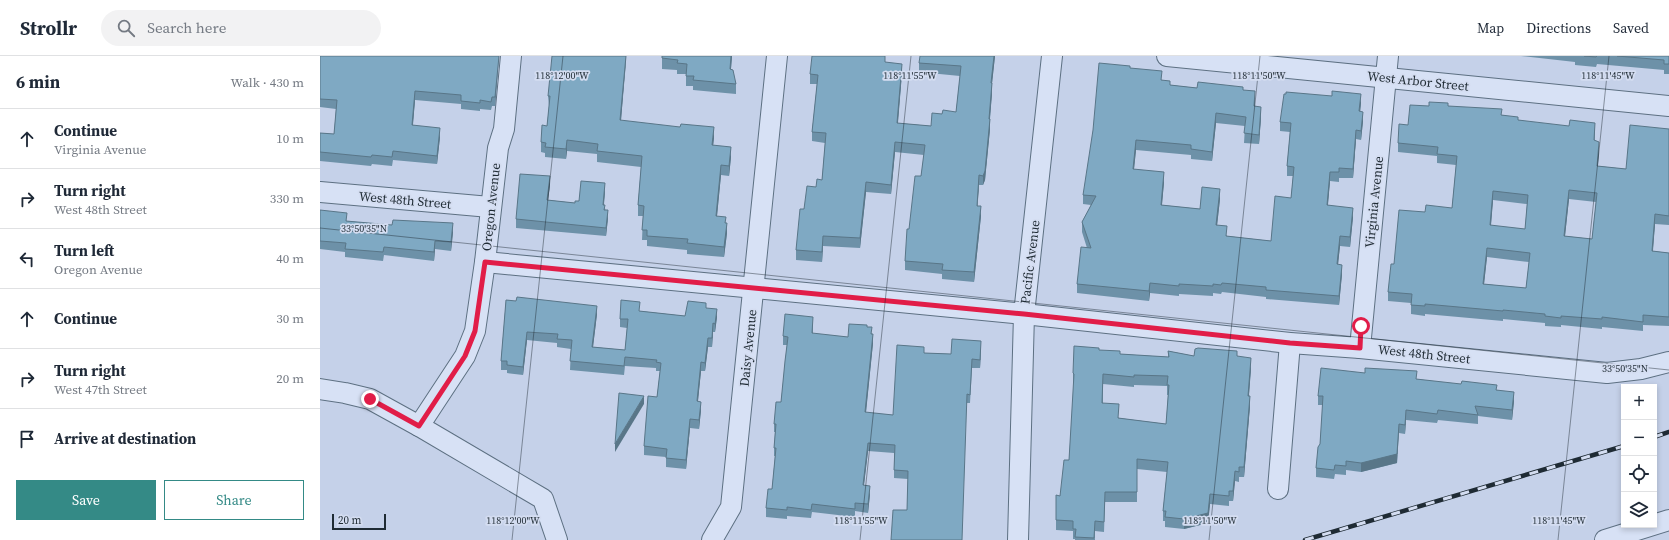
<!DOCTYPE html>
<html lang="en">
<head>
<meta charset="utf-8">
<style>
  :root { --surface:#fff; --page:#f2f2f3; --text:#1f2937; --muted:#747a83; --line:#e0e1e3; --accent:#348a86 }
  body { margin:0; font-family:"Source Serif 4",serif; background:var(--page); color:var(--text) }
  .controls { position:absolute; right:12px; bottom:12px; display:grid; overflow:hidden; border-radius:0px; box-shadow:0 2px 6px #0003 }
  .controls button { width:36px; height:36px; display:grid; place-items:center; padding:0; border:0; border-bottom:1px solid var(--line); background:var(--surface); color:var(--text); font:20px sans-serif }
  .scale { position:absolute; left:12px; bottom:10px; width:54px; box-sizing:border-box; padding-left:4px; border:2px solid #1f2b34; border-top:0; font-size:11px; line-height:14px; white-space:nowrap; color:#1f2b34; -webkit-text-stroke:3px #d4ddf1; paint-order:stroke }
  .stop { position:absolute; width:12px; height:12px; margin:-9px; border:3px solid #e11d48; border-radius:50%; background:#fff }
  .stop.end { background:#e11d48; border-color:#fff; box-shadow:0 1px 4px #0008 }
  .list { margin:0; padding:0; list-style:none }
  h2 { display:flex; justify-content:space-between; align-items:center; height:52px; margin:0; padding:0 16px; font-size:17px }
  h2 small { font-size:13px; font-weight:400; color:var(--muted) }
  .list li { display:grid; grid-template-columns:26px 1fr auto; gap:12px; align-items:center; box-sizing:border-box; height:60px; padding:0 16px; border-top:1px solid var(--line) }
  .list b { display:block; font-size:15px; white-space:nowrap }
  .list p { margin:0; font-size:13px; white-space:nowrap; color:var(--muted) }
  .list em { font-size:13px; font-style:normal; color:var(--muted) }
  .actions { display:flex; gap:8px; padding:12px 16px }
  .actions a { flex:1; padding:9px 0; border:1px solid var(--accent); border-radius:0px; text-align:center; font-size:14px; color:var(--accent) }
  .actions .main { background:var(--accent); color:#fff }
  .icon { flex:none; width:22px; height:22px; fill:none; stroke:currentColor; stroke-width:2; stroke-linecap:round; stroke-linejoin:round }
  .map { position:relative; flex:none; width:1349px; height:484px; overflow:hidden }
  header { display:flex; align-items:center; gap:24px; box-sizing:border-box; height:56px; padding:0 20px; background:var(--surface); border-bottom:1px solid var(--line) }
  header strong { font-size:19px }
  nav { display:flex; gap:22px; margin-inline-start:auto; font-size:14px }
  .search { width:280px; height:36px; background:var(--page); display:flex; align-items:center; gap:10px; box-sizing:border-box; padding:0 14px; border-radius:22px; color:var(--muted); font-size:15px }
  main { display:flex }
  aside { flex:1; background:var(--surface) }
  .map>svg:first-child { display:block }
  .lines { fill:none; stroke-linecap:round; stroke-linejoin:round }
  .street-casing { stroke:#5d7082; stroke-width:22 }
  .street { stroke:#d7e1f5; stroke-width:20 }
  .rail-casing { stroke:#1f2b34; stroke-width:4.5 }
  .rail { stroke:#d4ddf1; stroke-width:3; stroke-dasharray:9; stroke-linecap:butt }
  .wall { fill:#6d91a8; fill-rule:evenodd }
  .shaded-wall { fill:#597688 }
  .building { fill:#7fa9c3; stroke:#597688; fill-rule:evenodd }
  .route { stroke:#e11d48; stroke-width:5 }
  .ticks { fill:none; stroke:#1f2b34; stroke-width:1; stroke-opacity:0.45 }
  .labels { text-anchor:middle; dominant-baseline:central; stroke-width:3.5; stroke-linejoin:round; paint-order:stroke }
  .street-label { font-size:13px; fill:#1f2b34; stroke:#d4ddf1 }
  .ticks-label { font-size:10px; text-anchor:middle; fill:#1f2b34; stroke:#d4ddf1; stroke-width:3.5; stroke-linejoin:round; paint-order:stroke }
</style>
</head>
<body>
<header>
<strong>Strollr</strong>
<div class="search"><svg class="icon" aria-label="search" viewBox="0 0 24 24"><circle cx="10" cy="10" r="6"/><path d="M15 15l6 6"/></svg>Search here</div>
<nav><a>Map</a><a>Directions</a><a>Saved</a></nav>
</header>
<main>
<aside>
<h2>6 min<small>Walk · 430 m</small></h2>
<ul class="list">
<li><svg class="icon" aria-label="ahead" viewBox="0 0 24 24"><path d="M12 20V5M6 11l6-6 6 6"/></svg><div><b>Continue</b><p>Virginia Avenue</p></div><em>10 m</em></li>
<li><svg class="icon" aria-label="right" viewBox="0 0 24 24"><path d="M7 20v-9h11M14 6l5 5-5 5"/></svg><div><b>Turn right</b><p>West 48th Street</p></div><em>330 m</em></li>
<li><svg class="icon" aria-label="left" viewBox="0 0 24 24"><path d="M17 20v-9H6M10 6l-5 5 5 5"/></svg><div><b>Turn left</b><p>Oregon Avenue</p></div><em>40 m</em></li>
<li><svg class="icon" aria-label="ahead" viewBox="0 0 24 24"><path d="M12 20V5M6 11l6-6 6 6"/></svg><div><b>Continue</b></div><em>30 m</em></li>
<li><svg class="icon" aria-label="right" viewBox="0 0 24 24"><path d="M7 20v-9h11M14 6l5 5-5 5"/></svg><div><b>Turn right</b><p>West 47th Street</p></div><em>20 m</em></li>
<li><svg class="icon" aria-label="arrive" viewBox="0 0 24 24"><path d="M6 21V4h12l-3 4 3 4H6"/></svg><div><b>Arrive at destination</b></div></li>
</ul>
<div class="actions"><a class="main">Save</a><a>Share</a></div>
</aside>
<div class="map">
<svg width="1349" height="484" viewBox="0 0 1349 484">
  <rect width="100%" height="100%" fill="#c5d1e9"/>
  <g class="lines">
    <defs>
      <g id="street">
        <path d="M191,0L184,73L178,92L165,206L155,275L145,300L99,370L223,443L237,484"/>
        <path d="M847,0L1349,50"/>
        <path d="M0,136L170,151"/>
        <path d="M165,206L704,258L970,287L1040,292L1287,317L1321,313L1349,306"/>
        <path d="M1040,292L1068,0"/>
        <path d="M0,333L25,337L50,343L99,370"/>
        <path d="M958,433L970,287"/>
        <path d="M392,484L411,451L457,0"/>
        <path d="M698,484L704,258L732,0"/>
        <path d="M1285,484L1349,464"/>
      </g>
    </defs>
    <use href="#street" class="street-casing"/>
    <use href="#street" class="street"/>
    <defs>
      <g id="rail">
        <path d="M1334,381L1349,376"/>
        <path d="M985,484L1304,390"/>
      </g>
    </defs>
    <use href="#rail" class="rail-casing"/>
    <use href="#rail" class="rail"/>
  </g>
  <g class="wall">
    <path d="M0,0H179L175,50H172L171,54L160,53V55L141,53V48L95,44L93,69L120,81L117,108L73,104L72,110L52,108L51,110L0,105V77L14,78L16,53L0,51Z"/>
    <path d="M306,0L301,65L394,82L393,89L411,101L409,120L401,119L397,160L406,167L407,177L404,201L367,198V194L327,190V184H322L323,160H318V149L321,111L277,106V98L247,95L246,103L225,101V97L221,96V86L227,70L229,50L228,40Z"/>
    <path d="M342,0H412L411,13L416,28V38L373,34V30H366V18H357V14L342,13Z"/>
    <path d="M675,0L672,27V37L670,63V73L665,124L663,129H659L657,150L661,160L654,226L622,223V218L585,214V205L589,173L601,120L604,99L575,96L571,138L546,136L540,192L503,190L502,206L476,204V194L484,153L496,131L502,124L505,87L492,85V76L497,28H490V18L565,7L582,17L578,67L611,70L622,58L636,56L640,20L599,16V7Z"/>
    <path d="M1201,0H1349V18H1344V14L1277,8L1276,11L1255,9V6Z"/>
    <path d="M810,12L842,24L850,29L877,32L923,34L935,44V50L941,61L939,88L924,87L925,70L896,67L892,105L871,103V99L816,94L814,113L844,126L842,149L880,153L900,143L897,169L907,180L951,185L971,142L973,120H967V110L970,76L960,75V66L1041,47L1040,56L1043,65L1041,84L1036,83L1033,122H1019V126L1010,125L1008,149L1033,161L1030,191L1020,190L1018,208L1022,218L1019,249L946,243V241L902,236L901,238L893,237V240L859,238V240L830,237L829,245L757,237V228L767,192L762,176V166L771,149L763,148V139Z"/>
    <path d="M1128,50L1182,59L1198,64L1275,76L1274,85L1279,95L1278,110L1306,113L1349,73V169L1335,168L1333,195L1349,197V270L1323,269V275L1282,271V273L1241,269V271L1225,270V267L1183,263V265L1105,258V260L1091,258V247L1068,245V236L1074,208L1105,156L1132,152L1136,109L1117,107V100L1078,96V87L1088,69ZM1249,143L1276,146L1272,183L1245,180ZM1173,144L1207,148L1205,173L1171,170ZM1167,201L1209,206L1206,232L1164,228Z"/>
    <path d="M230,129L228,144L255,147L285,135L284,149L288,162L286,180L196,172V163Z"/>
    <path d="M0,154L27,165L133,176L131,195L115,193L114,205L64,199L63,205L25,201V196L0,193Z"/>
    <path d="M186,244L277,258L273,291L305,294L307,272L300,271V263L320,255L365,260L386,252L397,261L395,276H393L392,291H388L385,315H381L378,345L381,354L379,373L370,372L366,413L346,411V401L324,399V390L337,341L340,315H336V312L305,310L304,319L250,314L251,293L237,291V287L207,284L203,319L187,317V314H181V305Z"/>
    <path d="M493,269V278L528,281L547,271L552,278L553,287L546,357L573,359L604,297L631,298L661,294L660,312H652L650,347H647L587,454L588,423L574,422V397L548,395L544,429L550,438L548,457L535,455V461L492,456L491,462L467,460V463L446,461V452L452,433L455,400H454V392L455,376H454V368L461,346L467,289H463V280Z"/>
    <path d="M779,294L800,298L848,301V295L874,300H917L931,312L929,340L930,350L924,421H919V426L915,425L913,445H909V450L890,448L888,467L864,473L845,471V465H843V455L847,416L817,413V446H785L784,476L775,475V484H755V483H753V475L736,474V464L740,440L749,404L754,327H753V317ZM783,328L814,331V329L847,330V339H848L846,368L799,362L783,347Z"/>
    <path d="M1097,323L1177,334L1194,345L1192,364L1158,360V368L1118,364L1117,367L1086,364L1085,378L1079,377L1077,407L1041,416L1026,414V419L1015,418L1014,423L996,421V412L1000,388L1003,349H998V340Z"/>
  </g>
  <g class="shaded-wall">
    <path d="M179,0L175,50V41Z"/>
    <path d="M306,0V6L300,75V64Z"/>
    <path d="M411,0H412L410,24V13Z"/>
    <path d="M674,0H675L671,37L672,17Z"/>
    <path d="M582,8V17L577,76V67Z"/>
    <path d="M672,27V37L669,73V63Z"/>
    <path d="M95,35V44L92,78V69Z"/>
    <path d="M1041,38V47L1039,65V55Z"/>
    <path d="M941,51V61L939,88V79Z"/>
    <path d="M1043,56V65L1041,84V75Z"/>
    <path d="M896,57V67L892,105V96Z"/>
    <path d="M670,63V73L665,124L663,129V120Z"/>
    <path d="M1275,67V76L1274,94V84Z"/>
    <path d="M394,71V82L392,99V89Z"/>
    <path d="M120,72V81L117,108V100Z"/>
    <path d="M1036,74V83L1033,122V113Z"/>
    <path d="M247,84V95L246,103V93Z"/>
    <path d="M816,84V94L813,122V113Z"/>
    <path d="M575,86V96L571,138V129Z"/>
    <path d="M1279,86V95L1277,119V110Z"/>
    <path d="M411,91V101L409,120V110Z"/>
    <path d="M401,109V119L396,170V160Z"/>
    <path d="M844,116V126L841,158V149Z"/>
    <path d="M1010,116V125L1007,158V149Z"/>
    <path d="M659,119V129L657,159V150Z"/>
    <path d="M230,120V129L227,152V144Z"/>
    <path d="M546,126V136L540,192V182Z"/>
    <path d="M285,127V135L283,157V149Z"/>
    <path d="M900,133V143L896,179V169Z"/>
    <path d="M1249,134V143L1244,189V180Z"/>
    <path d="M1173,135V144L1170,179V169Z"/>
    <path d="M661,150V160L654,226V216Z"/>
    <path d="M1033,152V161L1030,191V181Z"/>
    <path d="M288,154V162L286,180V172Z"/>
    <path d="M1335,158V168L1332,204V195Z"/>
    <path d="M133,167V176L131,195V186Z"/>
    <path d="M407,167V177L404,201V191Z"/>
    <path d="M503,180V190L502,206V196Z"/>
    <path d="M1020,180V190L1017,218V208Z"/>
    <path d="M115,185V193L114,205V196Z"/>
    <path d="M1167,192V201L1163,237V228Z"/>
    <path d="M1022,209V218L1019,249V240Z"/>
    <path d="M830,227V237L829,245V235Z"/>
    <path d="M277,250V258L272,299V291Z"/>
    <path d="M397,253V261L395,276V268Z"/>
    <path d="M393,267V276L392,291V282Z"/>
    <path d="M207,276V284L203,319V311Z"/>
    <path d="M553,278V287L545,365V356Z"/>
    <path d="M388,282V291L385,315V307Z"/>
    <path d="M661,285V294L660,312V304Z"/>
    <path d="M931,302V312L928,350V340Z"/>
    <path d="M381,306V315L377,354V345Z"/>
    <path d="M1194,336V345L1192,364V354Z"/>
    <path d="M324,340V348L295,396V388Z"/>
    <path d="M930,340V350L924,421V411Z"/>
    <path d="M381,346V354L379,373V364Z"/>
    <path d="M1086,354V364L1085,378V369Z"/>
    <path d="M370,363V372L366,413V404Z"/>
    <path d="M1079,368L1077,407L1041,416V407Z"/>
    <path d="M548,387V395L543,437V429Z"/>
    <path d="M915,415V425L913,445V435Z"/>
    <path d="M550,430V438L548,457V448Z"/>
    <path d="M890,438V448L888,467L864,473V463Z"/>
  </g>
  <g class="building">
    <path d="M0,0H179L175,41H172L171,46L160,44V47L141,45V39L95,35L92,69L120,72L117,100L73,95L72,101L52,99L51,101L0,96V77L14,78L17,44L0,43Z"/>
    <path d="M232,0H306L300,64L360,71L361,68L394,71L392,89L411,91L409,110L401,109L396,160L406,161L405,167H407L404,191L367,187L368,183L327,180V174H322L324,150L318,149L322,100L277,95L278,88L247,84L246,93L225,91L226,87L221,86L222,69L227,70L230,40H228Z"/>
    <path d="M342,0H411L410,13L413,14L416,28L373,24L374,20H366L367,8L357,7L358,4L342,2Z"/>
    <path d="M492,0H565V6L582,8L577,67L611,70L612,57L622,58L623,54L636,56L641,10L599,7L600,0H674L671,27H672L669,63H670L665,115L663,120L659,119L657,150H661L654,216L622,214L623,208L585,205L587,173H589L595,120H601L605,89L575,86L571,129L546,126L540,182L503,180L502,196L476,194L480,153H484L487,130L496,131L497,123L502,124L506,77L492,76L498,19L490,18Z"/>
    <path d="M1264,0H1277L1276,1Z"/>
    <path d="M1297,0H1349V8H1344V4Z"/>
    <path d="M779,7L810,10V12L842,15L841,24L850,25V29L877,32L878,26L923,31V34L935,35L934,50L941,51L939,79L924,77L926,61L896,57L892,96L871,93V89L816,84L813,113L844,116L841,149L880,153L882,131L900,133L896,169L907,170L906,180L951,185L955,140L971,142L974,111L967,110L971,67L960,66L964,38H966V36L1012,40V35L1041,38L1039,55L1043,56L1041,75L1036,74L1033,113L1019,112V116H1010L1007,149L1033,152L1030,181L1020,180L1017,208L1022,209L1019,240L946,234V231L902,227L901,229L893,228V230L859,228V230L830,227L829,235L757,228L761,191L771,192L762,166L776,140L763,139L773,74Z"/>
    <path d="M1109,46L1128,47V50L1182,53L1181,59L1198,61V64L1249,70L1250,64L1275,67L1274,84L1279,86L1277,110L1306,113L1310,69L1349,73V160L1335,158L1332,195L1349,197V261L1323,259V266L1282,261V263L1241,260V262L1225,260V258L1183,254V255L1105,248V250L1091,249L1092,238L1068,236L1071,208H1074L1079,154L1105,156L1106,149L1132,152L1137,100L1117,98L1118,91L1078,87L1079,68L1088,69L1090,49L1109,50ZM1249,134L1277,137L1272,183L1244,180ZM1173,135L1208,139L1205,173L1170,169ZM1167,192L1210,197L1206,232L1163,228Z"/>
    <path d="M200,118L230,120L227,144L255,147V145H259L261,125L285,127L283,149H285L284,154H288L286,172L196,163Z"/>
    <path d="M0,154L27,157L26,165L72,169L73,164L133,167L131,186L115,185L114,196L64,191L63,196L25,193L26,187L0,185Z"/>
    <path d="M197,241L277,250L272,291L305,294L308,263H300L301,244L320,246L319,255L365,260L368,245L386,247V252L397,253L395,268L393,267L392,282H388L385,307L381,306L377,345L381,346L379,364L370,363L366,404L346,402L347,393L324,390L328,340L337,341L341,307L336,306L337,304L305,301L304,310L250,305L252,284L237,283L238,278L207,276L203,311L187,309V305H181L186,244L196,245Z"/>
    <path d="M465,258L493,261L492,277L528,281L529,268L547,269V271H552L551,278H553L545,356L573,359L577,289L604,291V297L631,298L632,283L661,285L660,304L652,303L650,339L647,338L642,484H571L573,454H587L588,415L574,414L575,389L548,387L543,429L550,430L548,448L535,447V453L492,448L491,454L467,451V454L446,452L448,433H452L456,392H454L456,368H454L456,346H461L465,305L468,281L463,280Z"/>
    <path d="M754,290L779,292V294L800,295V298L849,301L848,295L874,300L875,293L878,292L917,295V300L931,302L928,340H930L924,411H919V416L915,415L913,435H909V440L890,438L888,457L864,463L845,461L846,455H843L848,406L817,403V436H785L784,466L775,465L774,482L755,481L756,473H753V465L736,464V439L740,440L744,404H749L754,318L753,317ZM783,318L814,321V319L848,320L847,329H849L846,368L798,362L799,348L782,347Z"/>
    <path d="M1001,312L1045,317V312L1097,315L1096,323L1141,328L1142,325L1159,327L1177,329L1176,334L1194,336L1192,354L1155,350L1158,359L1118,354L1117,358L1086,354L1085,369L1079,368L1077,398L1041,407L1026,405V410L1015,409L1014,414L996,412L998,391L1000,388L1003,340H998Z"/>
    <path d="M299,337L324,340L295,388Z"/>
  </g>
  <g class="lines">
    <path class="route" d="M50,343L99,370L145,300L155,275L165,206L704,258L970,287L1040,292L1041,270"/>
  </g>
  <path class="ticks" d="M0,172L1349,314M192,484L243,0M540,484L591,0M889,484L940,0M1238,484L1289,0"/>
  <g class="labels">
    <g class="street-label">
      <text transform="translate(1098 25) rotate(6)">West Arbor Street</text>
      <text transform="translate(85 144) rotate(5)">West 48th Street</text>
      <text transform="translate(1054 146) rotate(-84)">Virginia Avenue</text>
      <text transform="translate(171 151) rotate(-84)">Oregon Avenue</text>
      <text transform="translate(710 206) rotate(-83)">Pacific Avenue</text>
      <text transform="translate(428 292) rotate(-84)">Daisy Avenue</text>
      <text transform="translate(1104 298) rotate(6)">West 48th Street</text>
    </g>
  </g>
  <g class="ticks-label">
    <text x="242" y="23">118°12'00"W</text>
    <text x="590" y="23">118°11'55"W</text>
    <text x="939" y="23">118°11'50"W</text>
    <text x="1288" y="23">118°11'45"W</text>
    <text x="44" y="176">33°50'35"N</text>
    <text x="1305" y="316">33°50'35"N</text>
    <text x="193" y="468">118°12'00"W</text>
    <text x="541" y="468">118°11'55"W</text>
    <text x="890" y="468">118°11'50"W</text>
    <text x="1239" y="468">118°11'45"W</text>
  </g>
</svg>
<div class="controls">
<button>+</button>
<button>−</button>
<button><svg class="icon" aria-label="locate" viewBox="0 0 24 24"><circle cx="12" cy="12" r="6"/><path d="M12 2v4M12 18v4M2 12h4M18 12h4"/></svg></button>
<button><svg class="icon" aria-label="layers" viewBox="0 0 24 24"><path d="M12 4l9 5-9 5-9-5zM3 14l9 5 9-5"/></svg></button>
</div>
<div class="scale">20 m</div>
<div class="stop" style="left:1041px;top:270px"></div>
<div class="stop end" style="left:50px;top:343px"></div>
</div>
</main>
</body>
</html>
